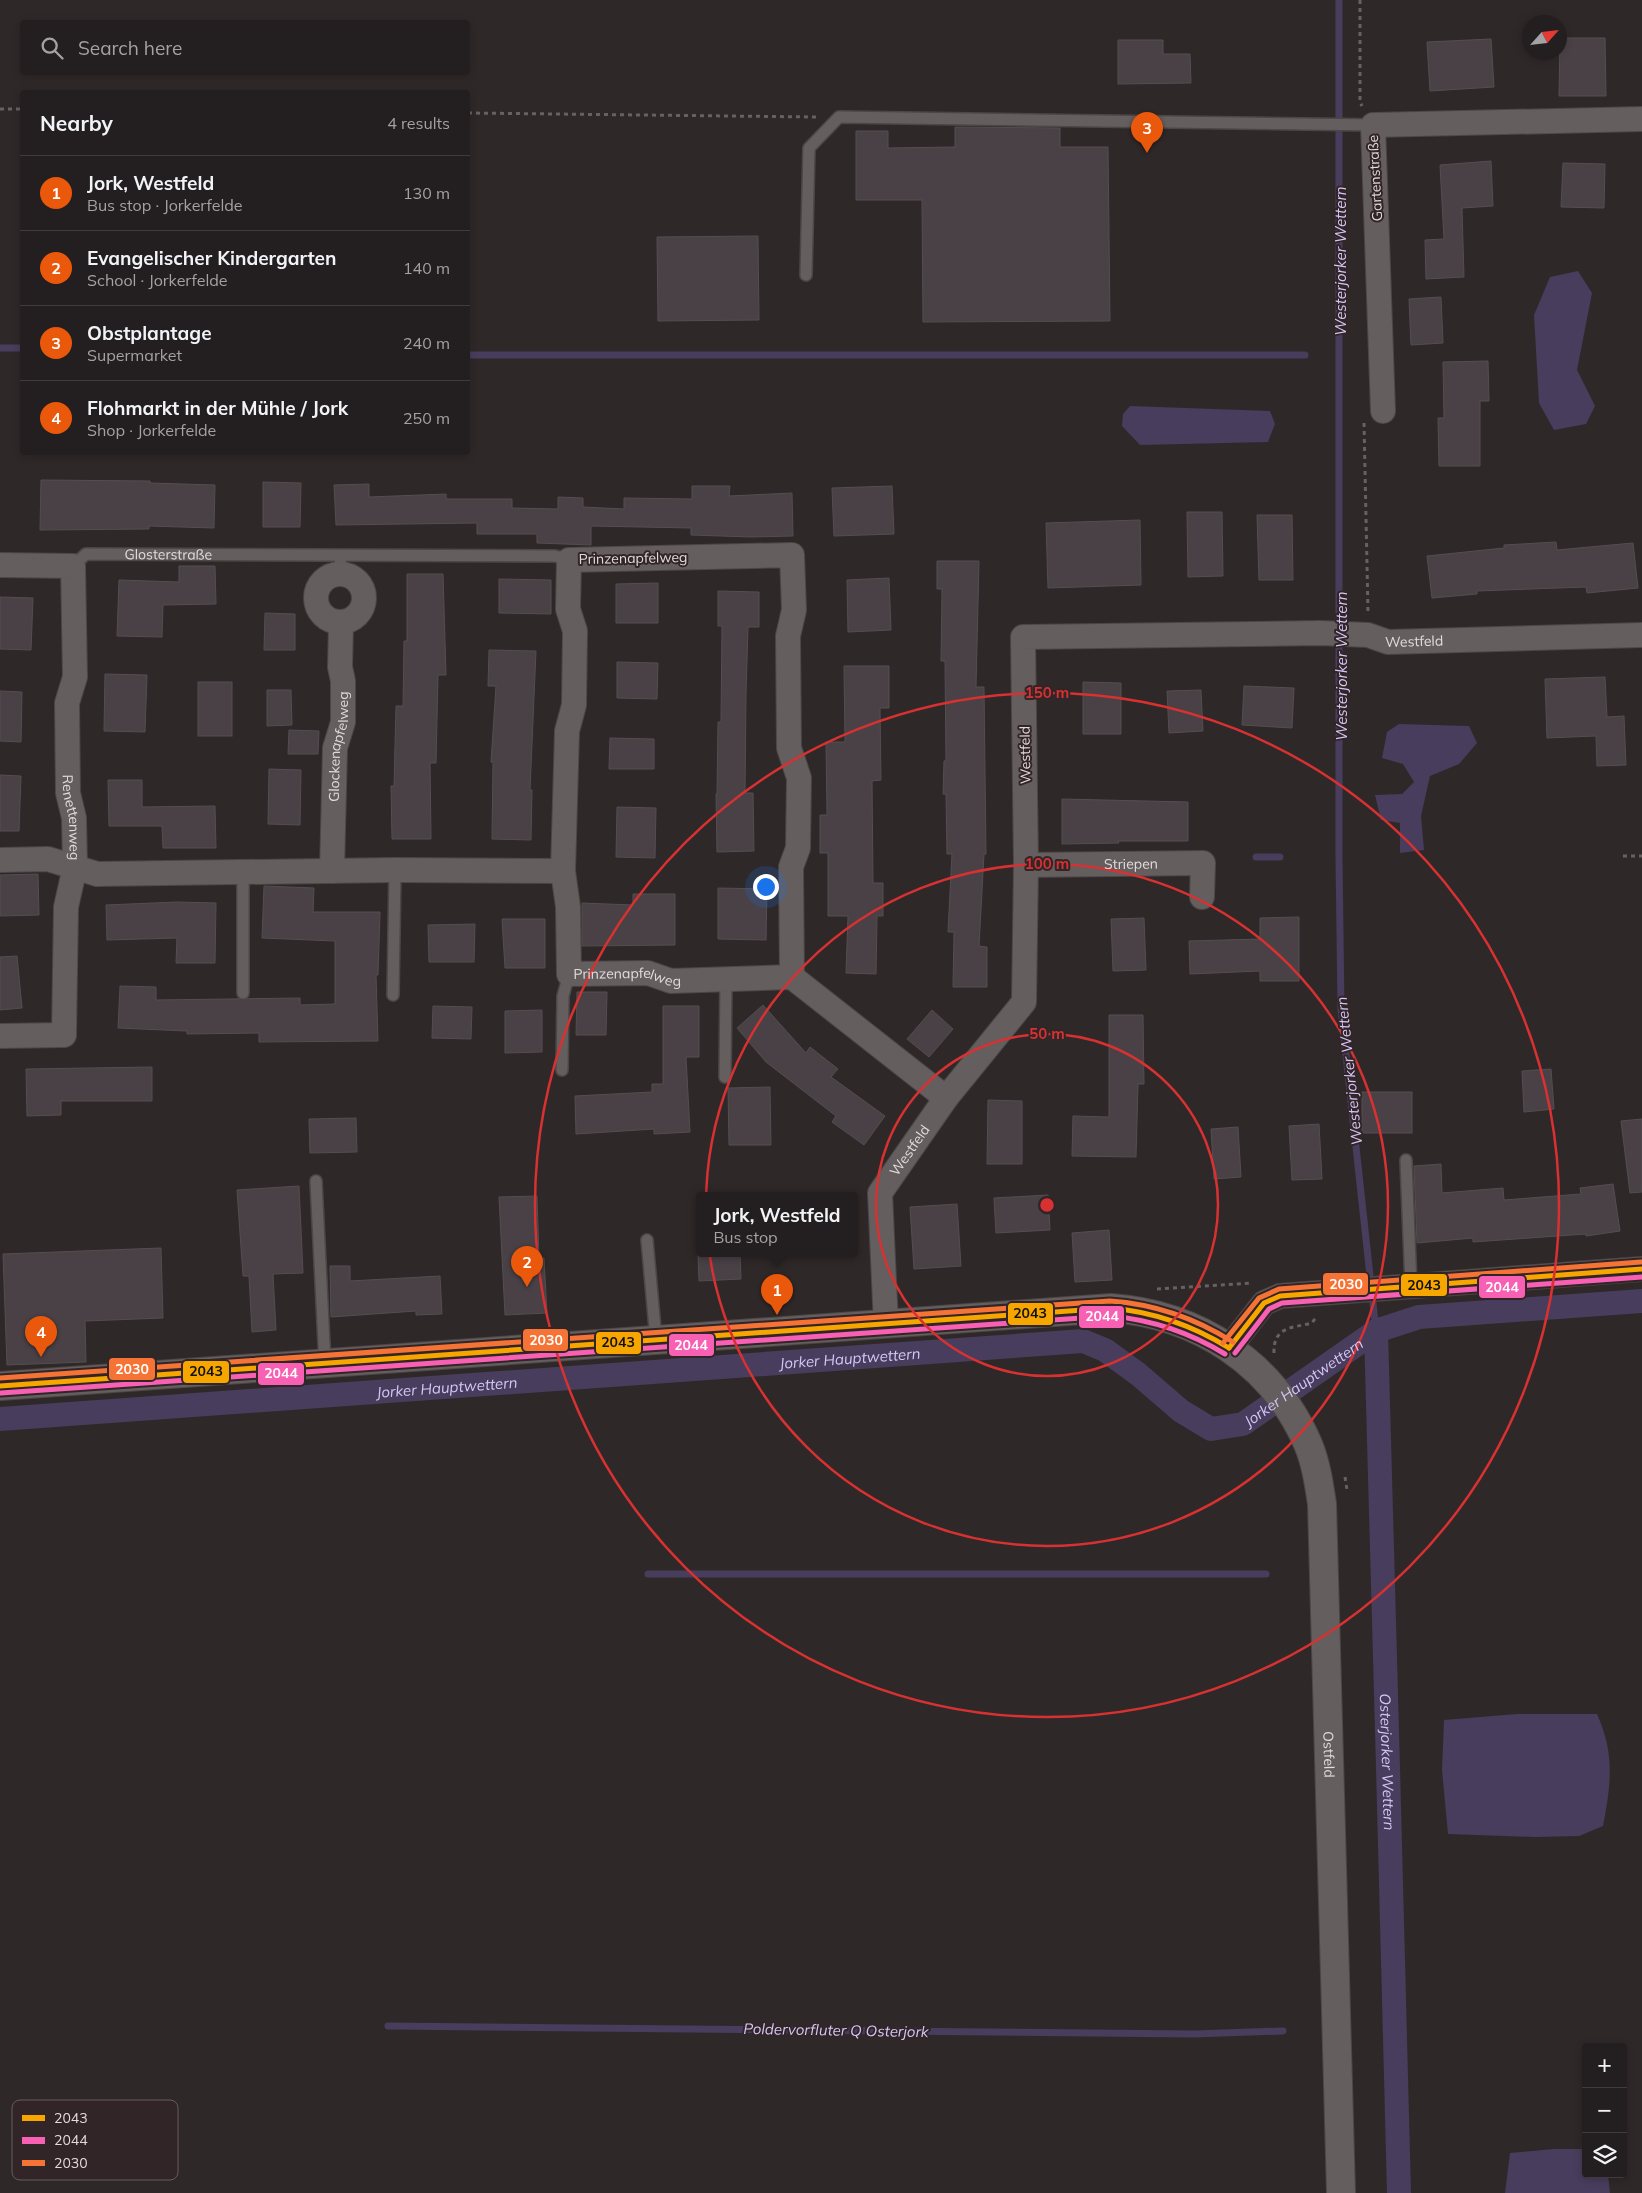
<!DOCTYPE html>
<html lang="en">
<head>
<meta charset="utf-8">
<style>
  :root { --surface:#231e1f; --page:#2b2728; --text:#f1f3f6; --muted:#a3a2a4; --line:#403c3d; --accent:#ea580c }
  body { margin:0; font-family:Mulish,sans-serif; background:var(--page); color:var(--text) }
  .controls { position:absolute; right:15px; bottom:15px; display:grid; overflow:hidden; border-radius:5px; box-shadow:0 2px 8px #0003 }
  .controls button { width:45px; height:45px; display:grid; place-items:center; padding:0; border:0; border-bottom:1px solid var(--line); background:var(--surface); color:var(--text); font:25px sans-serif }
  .compass { position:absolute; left:1522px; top:15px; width:45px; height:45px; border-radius:50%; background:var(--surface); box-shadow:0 2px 8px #0003; rotate:63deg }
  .you { position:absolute; left:765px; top:886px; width:18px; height:18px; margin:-12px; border:4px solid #fff; border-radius:50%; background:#1a73e8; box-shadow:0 0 0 8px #1a73e833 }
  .badge { display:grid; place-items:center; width:32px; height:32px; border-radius:50%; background:var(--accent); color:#fff; font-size:16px; font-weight:700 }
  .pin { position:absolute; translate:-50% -41px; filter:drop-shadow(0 1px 2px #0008) }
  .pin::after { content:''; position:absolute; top:26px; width:18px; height:15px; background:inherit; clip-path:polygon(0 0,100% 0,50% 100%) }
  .popup { position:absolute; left:696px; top:1192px; width:162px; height:65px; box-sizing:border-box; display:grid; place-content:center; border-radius:5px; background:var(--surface); filter:drop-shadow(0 1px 4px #0005); font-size:16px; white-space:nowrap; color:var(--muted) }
  .popup b { font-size:19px; color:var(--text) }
  .popup::after { content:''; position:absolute; left:50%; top:100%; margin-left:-10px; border:10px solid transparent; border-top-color:var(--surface) }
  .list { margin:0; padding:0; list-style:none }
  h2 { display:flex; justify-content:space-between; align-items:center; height:65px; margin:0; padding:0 20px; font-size:21px }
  h2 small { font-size:16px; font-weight:400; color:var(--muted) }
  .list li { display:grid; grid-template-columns:32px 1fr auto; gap:15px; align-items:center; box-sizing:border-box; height:75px; padding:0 20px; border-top:1px solid var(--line) }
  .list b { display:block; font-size:19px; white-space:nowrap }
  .list p { margin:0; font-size:16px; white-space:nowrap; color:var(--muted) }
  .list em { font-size:16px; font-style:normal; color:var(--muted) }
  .icon { flex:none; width:28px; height:28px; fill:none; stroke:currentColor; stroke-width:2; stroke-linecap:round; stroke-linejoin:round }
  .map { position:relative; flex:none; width:1642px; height:2193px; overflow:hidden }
  .search { position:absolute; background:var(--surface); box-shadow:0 2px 8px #0003; left:20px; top:20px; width:450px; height:55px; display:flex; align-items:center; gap:12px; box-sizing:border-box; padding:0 18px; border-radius:5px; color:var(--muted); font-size:19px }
  .panel { position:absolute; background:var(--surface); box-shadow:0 2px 8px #0003; left:20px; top:90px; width:450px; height:365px; border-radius:5px }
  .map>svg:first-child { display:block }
  .water { fill:#483d5c }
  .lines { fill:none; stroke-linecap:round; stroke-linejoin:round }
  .stream { stroke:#483d5c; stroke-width:7 }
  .canal { stroke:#483d5c; stroke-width:24 }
  .building { fill:#494146; stroke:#544e50 }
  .lane-casing { stroke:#4c4646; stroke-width:14 }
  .street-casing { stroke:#4c4646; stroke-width:26 }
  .secondary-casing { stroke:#4c4646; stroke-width:30 }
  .path { stroke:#666162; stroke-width:3; stroke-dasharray:4 4; stroke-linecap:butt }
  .lane { stroke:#645e5f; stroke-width:11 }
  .street { stroke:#645e5f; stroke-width:24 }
  .secondary { stroke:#645e5f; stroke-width:28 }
  .bus-1-casing { stroke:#322527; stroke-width:9 }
  .bus-2-casing { stroke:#322527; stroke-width:9 }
  .bus-3-casing { stroke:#322527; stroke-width:9 }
  .bus-1 { stroke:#f7a600; stroke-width:5 }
  .bus-2 { stroke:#f860b3; stroke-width:5 }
  .bus-3 { stroke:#f57335; stroke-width:5 }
  .ring { fill:none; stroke:#d73131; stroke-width:2.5 }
  .labels { text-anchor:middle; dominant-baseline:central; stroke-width:4; stroke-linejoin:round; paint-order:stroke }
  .street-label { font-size:14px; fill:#e3dadb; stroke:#322527 }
  .water-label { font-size:15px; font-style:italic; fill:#d6c6f8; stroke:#322527 }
  .key { fill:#322527; stroke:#675b5d; stroke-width:1 }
  .key-label { font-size:14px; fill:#e3dadb }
  .centre { fill:#d73131; stroke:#322527; stroke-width:2.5 }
  .ring-label { font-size:15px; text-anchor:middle; font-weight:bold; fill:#d73131; stroke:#322527; stroke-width:4; stroke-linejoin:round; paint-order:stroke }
  .line-badge { stroke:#322527; stroke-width:2 }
  .badge-label { font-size:14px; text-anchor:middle; font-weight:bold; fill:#fff }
  .pale-badge-label { font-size:14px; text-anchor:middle; font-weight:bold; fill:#111 }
</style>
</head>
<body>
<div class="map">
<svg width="1642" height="2193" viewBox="0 0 1642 2193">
  <rect width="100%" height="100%" fill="#2f2829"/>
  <g class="water">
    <path d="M1578,271L1592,293L1577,370L1595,406L1586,424L1554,430L1539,403L1534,315L1550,277Z"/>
    <path d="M1130,406L1270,411L1275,424L1268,442L1140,445L1122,426L1123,414Z"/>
    <path d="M1399,724L1469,726L1477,743L1459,764L1430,776L1421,816L1424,850L1400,853V823L1381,820L1375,795L1402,794L1414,782L1403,764L1382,758L1387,732Z"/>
    <path d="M1517,1714H1597C1615,1754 1611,1784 1603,1826L1579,1836L1535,1837L1448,1834L1442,1770L1444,1720Z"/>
    <path d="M1554,2149H1586V2174H1608L1610,2193H1505L1510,2153Z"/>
  </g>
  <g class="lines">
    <g class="stream">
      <path d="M1339,0V858L1341,1009L1376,1331"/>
      <path d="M0,348H22"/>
      <path d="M468,355H1305"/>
      <path d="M1256,857H1280"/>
      <path d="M648,1574H1266"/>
      <path d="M388,2026L1194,2034L1283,2031"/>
    </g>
    <g class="canal">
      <path id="s1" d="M1376,1331C1382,1618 1394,1906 1399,2193"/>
      <path id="s2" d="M0,1419L1083,1341L1105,1350L1138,1374L1181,1411L1211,1429L1243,1424L1376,1331L1419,1317L1642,1301"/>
    </g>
  </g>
  <g class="building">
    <path d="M1560,38H1605L1606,96H1559Z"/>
    <path d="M1491,39L1494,87L1430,91L1427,42Z"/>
    <path d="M1118,40H1163V54H1190L1191,83L1118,84Z"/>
    <path d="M955,127L1060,128V147H1108L1110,321L923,322L922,200H856V131H888V148L955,147Z"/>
    <path d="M1491,161L1493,206L1462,208L1464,277L1426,279L1425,240L1444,239L1440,165Z"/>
    <path d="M1563,163L1605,164L1604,208L1561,207Z"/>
    <path d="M758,236L759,320L658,321L657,237Z"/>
    <path d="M1441,297L1443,343L1411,345L1409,299Z"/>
    <path d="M1488,361L1489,401H1480V466H1439L1438,418H1444L1443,362Z"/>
    <path d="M41,480L150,481V483L215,485L214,528L149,526V529L40,530Z"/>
    <path d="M263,482L301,483L300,527H263Z"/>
    <path d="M369,484V497L446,494V499H512V508L558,509V497L583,498V507L624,509V498L692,499V486H730L729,496L792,493L793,536L751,537L691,535V528L591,526V545L537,543V534H477V523L336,525L334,485Z"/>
    <path d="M892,486L894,534L834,536L832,488Z"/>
    <path d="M1187,512H1222L1223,576L1188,577Z"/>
    <path d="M1257,515H1292L1293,580H1259Z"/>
    <path d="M1140,520L1141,585L1048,588L1046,523Z"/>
    <path d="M1556,542L1557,550L1633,543L1638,588L1587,593L1586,587L1477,591V594L1432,598L1427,556L1504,548V545Z"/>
    <path d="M937,561H979L976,687H984L986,854H984L979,946L987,947V987H953L954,932H948L952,854H947L946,794H943L944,761H946L945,661H941L942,589H937Z"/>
    <path d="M179,566H215L216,604L163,605L162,637L117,636L119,580L179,582Z"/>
    <path d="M407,574H443L446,675H438L436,763H430L431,839H392L391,786H394L396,706H403L404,641H407Z"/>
    <path d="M889,578L891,630L848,632L847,580Z"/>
    <path d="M499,579L551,580V614L499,613Z"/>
    <path d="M658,583V623H616V584Z"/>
    <path d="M718,591L759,592V627H748L746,694L745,793H753L754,851L717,852L716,794H717L718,722H721L722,626H718Z"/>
    <path d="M0,597L33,598L31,650L0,649Z"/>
    <path d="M265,613L295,614V650H264Z"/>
    <path d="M489,650L536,651L530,790H532L531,840L492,839L493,762H491L496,686H488Z"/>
    <path d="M617,662L658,663L657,699L617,698Z"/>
    <path d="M844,666H889V708H880L881,780L872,781L873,883H883V916H877L876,974L846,973L848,916H828V853H820V815H827L826,742H845Z"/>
    <path d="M105,674L147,675L145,732L104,731Z"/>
    <path d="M1605,677L1607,717L1624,716L1626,765L1597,766L1596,736L1547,738L1545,679Z"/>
    <rect x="198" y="682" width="34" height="54"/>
    <path d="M1083,682L1121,683V734H1083Z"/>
    <path d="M1244,686L1294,688L1292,728L1242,725Z"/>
    <path d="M267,690H291L292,725L267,726Z"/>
    <path d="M1201,690L1203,731L1169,733L1167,691Z"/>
    <path d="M0,691L22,692L21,742L0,741Z"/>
    <path d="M289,730L319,731L318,754H288Z"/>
    <path d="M610,738L654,739V769H609Z"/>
    <path d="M269,769L301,770L300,825L268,824Z"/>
    <path d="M0,775L21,776L19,831H0Z"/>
    <path d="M108,780H142V807L215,806L216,848H163L162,826H109Z"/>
    <path d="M1062,799L1188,802V841H1118L1119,843L1062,844Z"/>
    <path d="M617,807L656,808L655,858L616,857Z"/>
    <path d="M38,874L39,915L0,916V875Z"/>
    <path d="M264,886L314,888L313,912H380L378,975H376L378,1041L259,1042V1033L187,1034V1031L118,1028L120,986L156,987V1000L300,998V1005L335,1004V941L262,938Z"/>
    <path d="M718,888L767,889L766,940L718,939Z"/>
    <path d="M633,894H675V945L582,946V903L633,905Z"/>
    <path d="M177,902L216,903L215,963H176L177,938L107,940L106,905Z"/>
    <path d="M1299,917V981H1260V971L1190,974L1189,941L1260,939V918Z"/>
    <path d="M1144,918L1146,970L1113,971L1111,919Z"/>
    <path d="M502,919H545V968H505Z"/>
    <path d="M475,924L474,962H429L428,925Z"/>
    <path d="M17,956L22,1008L0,1010V957Z"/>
    <path d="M577,992H607L606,1035H576Z"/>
    <path d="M763,1005L806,1053L810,1047L838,1069L831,1077L885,1116L864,1145L832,1122L836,1116L766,1062L737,1028Z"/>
    <path d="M433,1006L472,1007L471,1039L432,1038Z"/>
    <path d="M663,1006H699V1057H686L690,1132L654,1134V1129L576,1134L575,1096L652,1092V1084H663Z"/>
    <path d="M542,1010V1052L505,1053V1011Z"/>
    <path d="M932,1010L953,1029L929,1057L907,1039Z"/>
    <path d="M1109,1015H1143L1144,1084H1138L1136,1157L1072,1156L1073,1116L1109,1117Z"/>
    <path d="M152,1067V1101H61V1115L27,1116L26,1069Z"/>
    <path d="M1551,1069L1554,1109L1524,1112L1522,1071Z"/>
    <path d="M770,1087L771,1145H729L728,1088Z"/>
    <rect x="1362" y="1092" width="50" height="41"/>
    <path d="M988,1100L1022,1101V1164H987Z"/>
    <path d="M356,1118L357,1152L310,1153L309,1119Z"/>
    <path d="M1642,1119V1192L1630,1193L1621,1121Z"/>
    <path d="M1319,1124L1322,1179L1292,1180L1289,1126Z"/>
    <path d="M1238,1127L1241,1177L1214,1179L1211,1129Z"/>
    <path d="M1441,1164L1442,1193L1503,1188L1504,1200L1581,1194L1580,1188L1613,1184L1620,1231L1586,1236V1234L1473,1242V1238L1417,1243L1414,1166Z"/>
    <path d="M299,1186L303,1273L273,1274L276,1330L252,1332L249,1276H243L237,1190Z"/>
    <path d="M1048,1195L1050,1230L996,1233L994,1198Z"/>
    <path d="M537,1196L539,1258H544L547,1313L505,1315L499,1197Z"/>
    <path d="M957,1204L961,1266L914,1269L910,1207Z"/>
    <path d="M1109,1230L1112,1280L1075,1282L1072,1233Z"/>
    <path d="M161,1248L163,1318L85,1321L86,1362L7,1365L3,1254Z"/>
    <path d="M698,1254H740L741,1279L699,1281Z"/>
    <path d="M330,1266H350V1281L440,1276L442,1314L416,1315V1311L331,1317Z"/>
  </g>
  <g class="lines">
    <defs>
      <g id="lane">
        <path d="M806,275L809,148L839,117L1373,125"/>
        <path d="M340,556L341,574"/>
        <path id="s3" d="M73,566L86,554L555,556L569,560"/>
        <path d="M243,872V993"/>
        <path d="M393,995L395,870"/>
        <path d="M562,1070L563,996L569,974"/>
        <path d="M725,1077L726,979"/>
        <path d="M1406,1160L1411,1286"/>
        <path d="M316,1181L325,1364"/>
        <path d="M647,1240L656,1340"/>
      </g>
      <g id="street">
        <path d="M1383,411L1373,125L1642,119"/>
        <path id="s4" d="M0,565L73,566L75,677L67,703L68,793L74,818L75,867L66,907L64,1035L0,1036"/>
        <circle cx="340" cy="598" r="24"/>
        <path d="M0,860L48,859L97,874L395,870L563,871"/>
        <path id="s5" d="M1026,865L1203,863L1202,897"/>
        <path id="s6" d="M332,871L335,748L343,722V681L340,667L341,623"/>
        <path id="s7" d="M792,977L791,867L798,848L799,778L789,748L788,636L794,610L792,555L569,560L568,609L575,631L574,705L567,731L563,871L568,907L569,974L648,973L671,981L792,977L946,1098"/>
        <path id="s8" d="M886,1325L880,1193L946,1098L1024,1002L1026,865L1023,637L1320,633L1368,635L1388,642L1642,635"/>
        <path d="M1229,1348L1264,1303L1280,1296L1642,1269"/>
      </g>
      <g id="secondary">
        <path id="s9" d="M0,1386L1111,1308C1197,1314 1273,1363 1308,1444C1316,1463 1319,1484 1322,1504L1341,2193"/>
      </g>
    </defs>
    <use href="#lane" class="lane-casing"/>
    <use href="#street" class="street-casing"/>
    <use href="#secondary" class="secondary-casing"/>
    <g class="path">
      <path d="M1360,0V102L1362,106"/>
      <path d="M0,109H22"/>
      <path d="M468,113L816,117"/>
      <path d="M1364,423L1368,612"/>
      <path d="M1623,856H1642"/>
      <path d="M1157,1289L1251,1283"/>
      <path d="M1274,1353C1273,1326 1293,1328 1312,1323L1317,1316"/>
      <path d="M1345,1477L1347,1490"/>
    </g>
    <use href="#lane" class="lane"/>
    <use href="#street" class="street"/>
    <use href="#secondary" class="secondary"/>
    <defs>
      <g id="bus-1">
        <path d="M1229,1348L1264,1303L1280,1296L1642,1269"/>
        <path d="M0,1386L1111,1308C1154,1312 1192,1325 1229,1348"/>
      </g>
      <g id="bus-2">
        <path d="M1235,1353L1269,1309L1282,1303L1642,1277"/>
        <path d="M1,1393L1111,1316C1153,1320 1189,1332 1225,1354"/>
      </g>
      <g id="bus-3">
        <path d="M1223,1343L1259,1298L1279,1289L1641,1262"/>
        <path d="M0,1378L1110,1301C1155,1304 1195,1318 1233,1342"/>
      </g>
    </defs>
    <use href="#bus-1" class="bus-1-casing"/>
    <use href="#bus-2" class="bus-2-casing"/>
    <use href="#bus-3" class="bus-3-casing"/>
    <use href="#bus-1" class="bus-1"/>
    <use href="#bus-2" class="bus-2"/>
    <use href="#bus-3" class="bus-3"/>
  </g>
  <g class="ring">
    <circle cx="1047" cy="1205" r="171"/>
    <circle cx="1047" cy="1205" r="341"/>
    <circle cx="1047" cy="1205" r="512"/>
  </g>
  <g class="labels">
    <g class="street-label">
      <text transform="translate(1375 178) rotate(-93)">Gartenstraße</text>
      <text stroke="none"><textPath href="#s3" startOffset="100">Glosterstraße</textPath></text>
      <text transform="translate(633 558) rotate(-1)">Prinzenapfelweg</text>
      <text stroke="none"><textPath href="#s8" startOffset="1129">Westfeld</textPath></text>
      <text stroke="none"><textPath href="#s6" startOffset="125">Glockenapfelweg</textPath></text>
      <text transform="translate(1025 755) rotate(-91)">Westfeld</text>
      <text stroke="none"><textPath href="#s4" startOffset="326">Renettenweg</textPath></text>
      <text stroke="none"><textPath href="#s5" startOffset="105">Striepen</textPath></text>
      <text stroke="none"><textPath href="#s7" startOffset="1124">Prinzenapfelweg</textPath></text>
      <text stroke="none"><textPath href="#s8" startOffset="184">Westfeld</textPath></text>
      <text stroke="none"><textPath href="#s9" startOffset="1678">Ostfeld</textPath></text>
    </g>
    <g class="water-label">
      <text transform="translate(1340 261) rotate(-90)">Westerjorker Wettern</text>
      <text transform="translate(1341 666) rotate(-90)">Westerjorker Wettern</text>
      <text transform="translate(1349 1071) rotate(-96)">Westerjorker Wettern</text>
      <text stroke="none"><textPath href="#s2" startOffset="852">Jorker Hauptwettern</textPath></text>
      <text stroke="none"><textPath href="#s2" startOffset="1348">Jorker Hauptwettern</textPath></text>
      <text stroke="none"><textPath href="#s2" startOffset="448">Jorker Hauptwettern</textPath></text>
      <text stroke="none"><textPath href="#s1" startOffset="431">Osterjorker Wettern</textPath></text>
      <text transform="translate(836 2030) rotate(1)">Poldervorfluter Q Osterjork</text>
    </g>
  </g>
  <rect x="12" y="2100" width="166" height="80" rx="8" class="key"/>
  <rect x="22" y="2115" width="23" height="6" fill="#f7a600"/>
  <rect x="22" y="2137" width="23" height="7" fill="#f860b3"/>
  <rect x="22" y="2160" width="23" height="6" fill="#f57335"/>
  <g class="key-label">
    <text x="54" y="2123">2043</text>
    <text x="54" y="2145">2044</text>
    <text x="54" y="2168">2030</text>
  </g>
  <circle cx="1047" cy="1205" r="8" class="centre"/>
  <g class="ring-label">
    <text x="1047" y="698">150 m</text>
    <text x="1047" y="869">100 m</text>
    <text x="1047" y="1039">50 m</text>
  </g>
  <g class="line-badge">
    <rect x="1322" y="1272" width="47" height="24" rx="5" fill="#f57335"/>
    <rect x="1400" y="1273" width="48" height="24" rx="5" fill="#f7a600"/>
    <rect x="1478" y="1275" width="48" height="24" rx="5" fill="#f860b3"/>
    <rect x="1007" y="1302" width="47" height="24" rx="5" fill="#f7a600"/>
    <rect x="1078" y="1305" width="47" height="24" rx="5" fill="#f860b3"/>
    <rect x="522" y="1328" width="47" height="24" rx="5" fill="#f57335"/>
    <rect x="595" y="1331" width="47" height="24" rx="5" fill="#f7a600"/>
    <rect x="668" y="1333" width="47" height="24" rx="5" fill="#f860b3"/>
    <rect x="108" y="1357" width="48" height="24" rx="5" fill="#f57335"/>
    <rect x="182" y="1360" width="48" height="24" rx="5" fill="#f7a600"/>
    <rect x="257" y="1362" width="48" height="24" rx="5" fill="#f860b3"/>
  </g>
  <g class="badge-label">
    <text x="1346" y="1289">2030</text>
    <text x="1502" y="1292">2044</text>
    <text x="1102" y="1321">2044</text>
    <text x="546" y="1345">2030</text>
    <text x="691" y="1350">2044</text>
    <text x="132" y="1374">2030</text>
    <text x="281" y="1378">2044</text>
  </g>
  <g class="pale-badge-label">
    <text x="1424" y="1290">2043</text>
    <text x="1030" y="1318">2043</text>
    <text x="618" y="1347">2043</text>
    <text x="206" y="1376">2043</text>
  </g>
</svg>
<div class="controls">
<button>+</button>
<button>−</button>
<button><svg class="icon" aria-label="layers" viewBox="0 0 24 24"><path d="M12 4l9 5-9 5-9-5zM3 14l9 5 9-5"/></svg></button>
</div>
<svg class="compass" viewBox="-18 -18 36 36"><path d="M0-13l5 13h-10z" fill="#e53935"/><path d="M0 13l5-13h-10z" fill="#a3a2a4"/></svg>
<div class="you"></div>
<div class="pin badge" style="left:777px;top:1315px">1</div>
<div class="popup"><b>Jork, Westfeld</b>Bus stop</div>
<div class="pin badge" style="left:527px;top:1287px">2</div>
<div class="pin badge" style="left:1147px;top:153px">3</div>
<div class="pin badge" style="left:41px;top:1357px">4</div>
<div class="search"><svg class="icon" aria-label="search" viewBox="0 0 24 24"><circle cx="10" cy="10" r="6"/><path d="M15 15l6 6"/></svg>Search here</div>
<section class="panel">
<h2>Nearby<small>4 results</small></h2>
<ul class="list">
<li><span class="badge">1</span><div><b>Jork, Westfeld</b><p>Bus stop · Jorkerfelde</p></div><em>130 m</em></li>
<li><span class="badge">2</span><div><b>Evangelischer Kindergarten</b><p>School · Jorkerfelde</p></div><em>140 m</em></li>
<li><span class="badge">3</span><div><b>Obstplantage</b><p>Supermarket</p></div><em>240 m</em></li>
<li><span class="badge">4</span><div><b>Flohmarkt in der Mühle / Jork</b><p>Shop · Jorkerfelde</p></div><em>250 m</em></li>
</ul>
</section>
</div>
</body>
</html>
